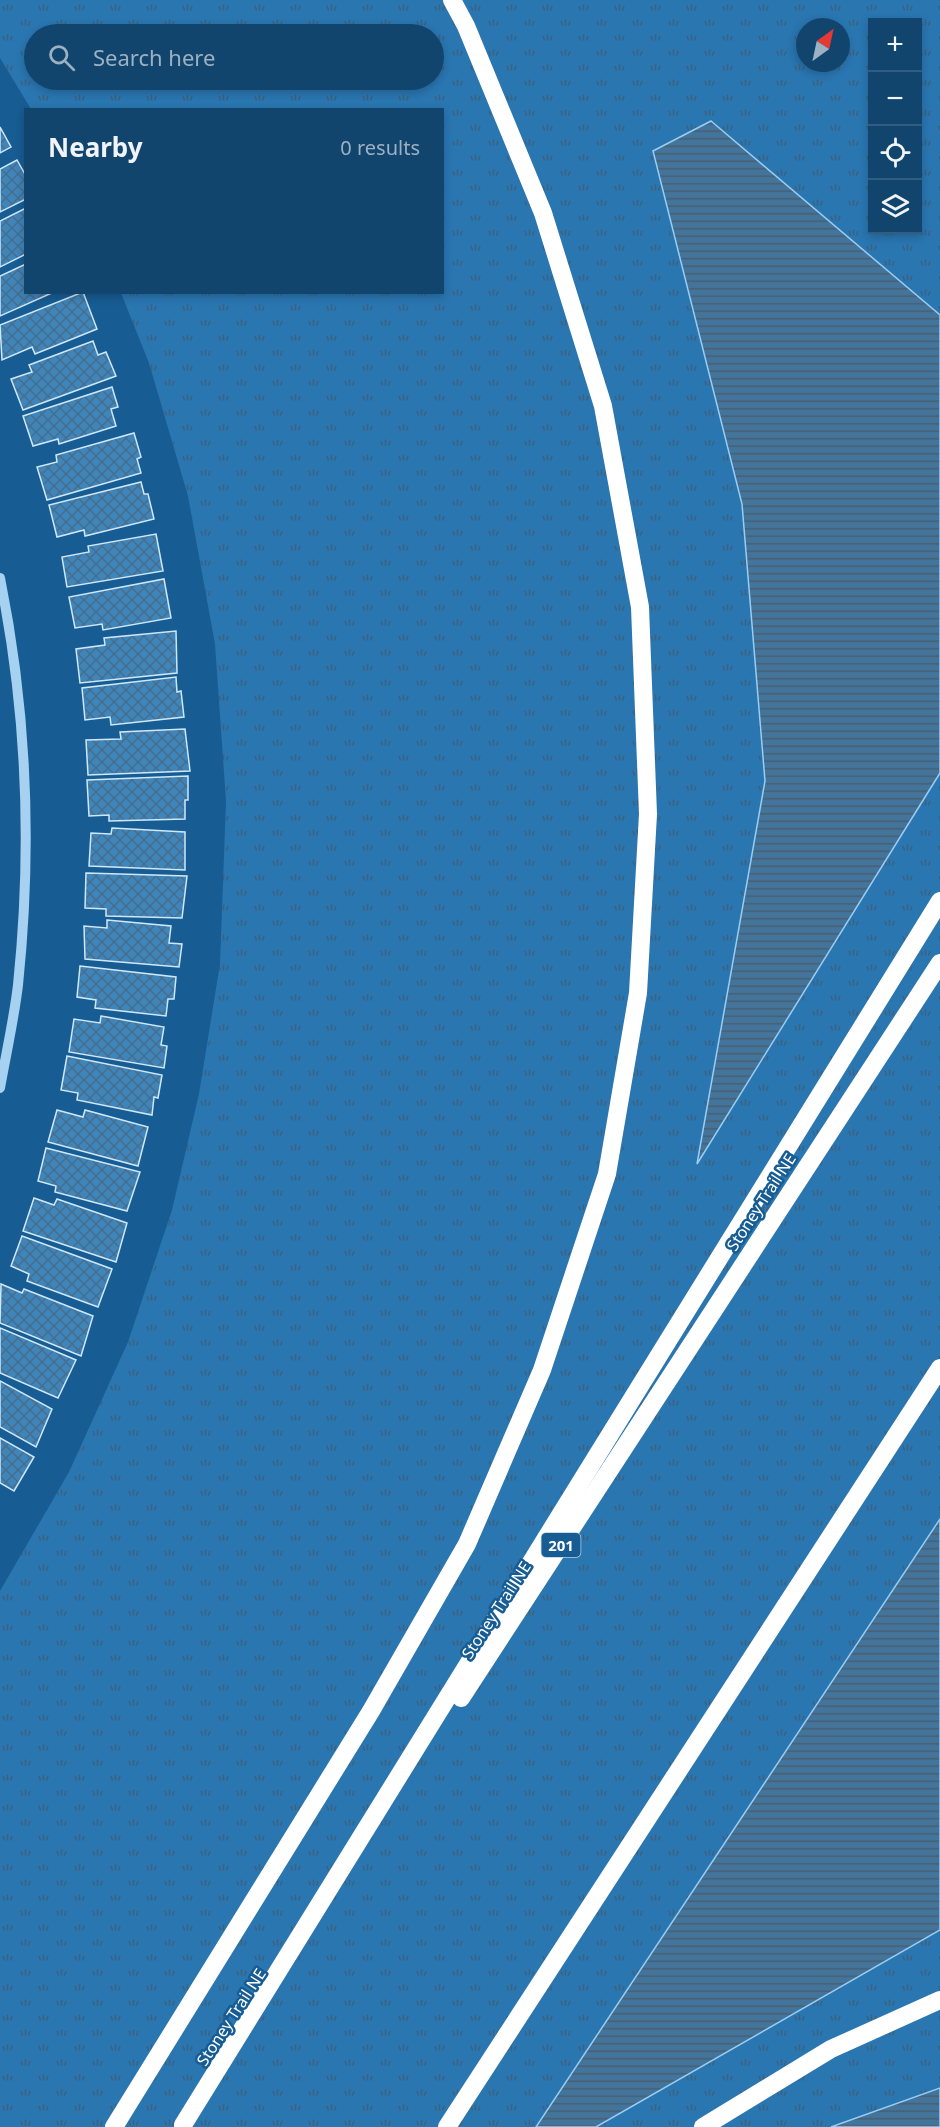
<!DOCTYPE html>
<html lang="en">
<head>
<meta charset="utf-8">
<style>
  :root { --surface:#11456e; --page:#1a4c73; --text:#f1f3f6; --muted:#9cb1c2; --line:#305d81 }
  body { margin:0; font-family:"Noto Sans",sans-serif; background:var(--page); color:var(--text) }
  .controls { position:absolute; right:18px; top:18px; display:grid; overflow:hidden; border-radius:0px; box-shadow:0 3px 9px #0003 }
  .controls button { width:54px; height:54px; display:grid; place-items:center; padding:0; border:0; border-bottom:2px solid var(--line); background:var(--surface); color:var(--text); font:30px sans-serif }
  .compass { position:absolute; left:796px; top:18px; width:54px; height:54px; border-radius:50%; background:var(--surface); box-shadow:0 3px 9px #0003; rotate:33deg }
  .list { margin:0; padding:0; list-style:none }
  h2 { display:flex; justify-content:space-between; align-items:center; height:78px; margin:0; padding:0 24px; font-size:26px }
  h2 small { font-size:20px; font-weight:400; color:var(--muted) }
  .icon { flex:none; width:33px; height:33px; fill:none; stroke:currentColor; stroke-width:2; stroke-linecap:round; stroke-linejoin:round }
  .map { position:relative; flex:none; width:940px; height:2127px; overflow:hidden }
  .search { position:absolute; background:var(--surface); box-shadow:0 3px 9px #0003; left:24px; top:24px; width:420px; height:66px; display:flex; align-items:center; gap:15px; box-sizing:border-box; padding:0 21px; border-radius:33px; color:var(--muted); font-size:22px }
  .panel { position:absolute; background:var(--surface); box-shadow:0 3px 9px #0003; left:24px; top:108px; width:420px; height:186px; border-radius:0px }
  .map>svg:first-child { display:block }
  .grass { fill:url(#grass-tufts); fill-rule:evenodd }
  .water { fill:url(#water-rules); stroke:#99cdf3; stroke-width:1.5 }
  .building { fill:url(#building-cross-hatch); stroke:#cde8fb; stroke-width:1.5 }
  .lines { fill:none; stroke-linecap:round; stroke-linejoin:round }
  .minor { stroke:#a6d1f0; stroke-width:10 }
  .highway { stroke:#fff; stroke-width:18 }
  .labels { text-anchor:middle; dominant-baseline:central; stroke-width:5; stroke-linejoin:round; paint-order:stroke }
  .shield { fill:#175c93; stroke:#b9cedf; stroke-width:1.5 }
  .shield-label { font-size:15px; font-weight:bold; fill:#fff }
  .street-label { font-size:16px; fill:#fff; stroke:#175c93 }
</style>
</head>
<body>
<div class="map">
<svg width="940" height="2127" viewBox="0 0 940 2127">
  <defs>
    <pattern id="grass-tufts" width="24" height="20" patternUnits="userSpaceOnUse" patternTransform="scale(1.5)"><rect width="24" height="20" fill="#2a76b1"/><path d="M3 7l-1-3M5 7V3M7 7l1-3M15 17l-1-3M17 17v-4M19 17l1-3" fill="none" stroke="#3b617e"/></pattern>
    <pattern id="water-rules" width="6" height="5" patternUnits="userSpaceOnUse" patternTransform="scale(1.5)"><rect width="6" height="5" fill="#43749b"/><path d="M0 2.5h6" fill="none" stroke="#485e70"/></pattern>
    <pattern id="building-cross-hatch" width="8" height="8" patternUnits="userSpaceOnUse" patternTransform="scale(1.5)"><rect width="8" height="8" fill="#4085ba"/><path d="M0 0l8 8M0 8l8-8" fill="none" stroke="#456e8e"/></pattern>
  </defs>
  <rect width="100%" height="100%" fill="#175c93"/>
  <path class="grass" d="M0,0H940V2127H0V1591L69,1472L128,1342L172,1210L199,1094L220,964L226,801L215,644L188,496L149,363L121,293L442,292V110L31,109L0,58ZM872,22H918V230H872ZM805,27H841V63H805ZM34,34H434V80H34Z"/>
  <g class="water">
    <path d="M711,121L940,315V773L697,1164L765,781L742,504L653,151Z"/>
    <path d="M940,1519V1930L596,2127H536Z"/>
    <path d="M940,2088V2127H831Z"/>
  </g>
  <g class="building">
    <path d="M0,127L11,147L0,153Z"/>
    <path d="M17,160L26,176V199L0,212V169Z"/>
    <path d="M26,208V254L0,267V221Z"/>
    <path d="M26,264V292H54L0,316V276Z"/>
    <path d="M83,292L97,329L35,354L32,347L2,360L0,325Z"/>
    <path d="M93,341L98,355L106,352L116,376L23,410L11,379L32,372L29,365Z"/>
    <path d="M112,387L118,407L111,409L116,426L59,444L58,439L33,446L23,416Z"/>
    <path d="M134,433L141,457L137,459L141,473L47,500L37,467L57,462L56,455Z"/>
    <path d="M141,482L144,494H148L154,519L85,536L84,530L57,537L49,505Z"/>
    <path d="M156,534L163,571L67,587L62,557L89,552L88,546Z"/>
    <path d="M164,579L171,618L103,630L102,624L75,628L69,597Z"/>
    <path d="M176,631L177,673L80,683L76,649L105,645L104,638Z"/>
    <path d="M176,677L177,692L181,691L184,717L111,725L110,717L85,720L82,688Z"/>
    <path d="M185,729L190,771L88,775L86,740L121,739L120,732Z"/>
    <path d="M188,776V800H185V819L109,821V815L89,816L87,780Z"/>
    <path d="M112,828L185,832V870L89,866L91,833L111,834Z"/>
    <path d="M86,873L187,876L182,918L106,916V909L85,908Z"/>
    <path d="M107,920L171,926L169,943L182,944L179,967L85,959L84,926L107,928Z"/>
    <path d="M80,966L176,977L174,999H168L166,1016L95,1008L96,1000L77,997Z"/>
    <path d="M101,1016L164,1027L161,1045L167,1046L164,1068L69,1052L74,1019L100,1023Z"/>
    <path d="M67,1056L162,1075L158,1098L154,1097L152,1115L77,1100L78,1093L61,1090Z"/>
    <path d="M57,1110L83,1117L85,1110L148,1127L138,1166L48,1142Z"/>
    <path d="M46,1148L140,1172L127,1211L55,1192L56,1186L38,1181Z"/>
    <path d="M34,1198L54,1205L57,1199L127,1223L116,1262L23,1231Z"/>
    <path d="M22,1236L112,1269L98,1307L27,1281L29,1274L11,1266Z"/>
    <path d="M1,1284L22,1293L24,1289L93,1316L81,1356L0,1323Z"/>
    <path d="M0,1328L76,1360L58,1398L0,1373Z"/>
    <path d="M0,1381L52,1409L36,1447L0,1427Z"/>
    <path d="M0,1438L34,1457L14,1491L0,1483Z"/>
  </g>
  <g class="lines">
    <path class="minor" d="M0,578C27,711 32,850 18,985C14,1019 6,1054 0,1088"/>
    <g class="highway">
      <path d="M461,1698L940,963"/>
      <path d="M183,2125L940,901"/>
      <path d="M114,2127L371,1711L467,1544L542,1370L607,1174L638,993L648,814L640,607L603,406L543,213L466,26L452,0"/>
      <path d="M447,2127L940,1368"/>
      <path d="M703,2127L831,2049L940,2000"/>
    </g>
  </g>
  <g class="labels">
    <rect class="shield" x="541.5" y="1533" width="39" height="24" rx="4.5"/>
    <g class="shield-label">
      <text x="561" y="1545">201</text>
    </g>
    <g class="street-label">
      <text transform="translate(761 1202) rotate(-57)">Stoney Trail NE</text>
      <text transform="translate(496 1610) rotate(-57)">Stoney Trail NE</text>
      <text transform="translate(231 2017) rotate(-57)">Stoney Trail NE</text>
    </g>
  </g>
</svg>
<div class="controls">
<button>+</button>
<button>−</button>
<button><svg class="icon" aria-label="locate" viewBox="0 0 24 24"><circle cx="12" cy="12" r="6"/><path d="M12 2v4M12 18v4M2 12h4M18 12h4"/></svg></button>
<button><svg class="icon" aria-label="layers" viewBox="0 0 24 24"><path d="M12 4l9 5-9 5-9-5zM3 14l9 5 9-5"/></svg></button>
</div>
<svg class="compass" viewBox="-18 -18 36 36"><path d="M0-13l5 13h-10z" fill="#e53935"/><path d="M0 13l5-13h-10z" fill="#9cb1c2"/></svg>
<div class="search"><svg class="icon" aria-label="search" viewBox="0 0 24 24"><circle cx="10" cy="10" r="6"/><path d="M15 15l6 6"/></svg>Search here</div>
<section class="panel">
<h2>Nearby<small>0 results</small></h2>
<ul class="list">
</ul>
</section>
</div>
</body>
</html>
